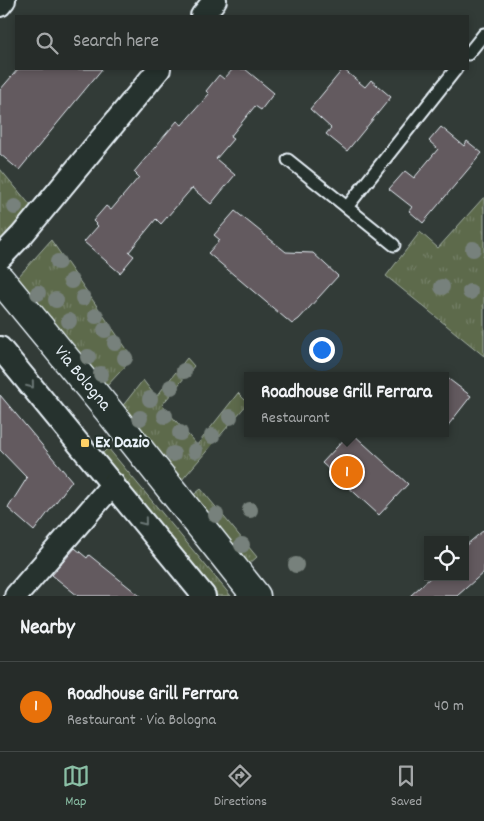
<!DOCTYPE html>
<html lang="en">
<head>
<meta charset="utf-8">
<style>
  :root { --surface:#262c29; --page:#323835; --text:#f1f3f6; --muted:#a4a7a8; --line:#424846; --accent:#8abfa5 }
  body { margin:0; font-family:Dekko,sans-serif; background:var(--page); color:var(--text) }
  .controls { position:absolute; right:15px; bottom:15px; display:grid; overflow:hidden; border-radius:0px; box-shadow:0 2px 8px #0003 }
  .controls button { width:45px; height:45px; display:grid; place-items:center; padding:0; border:0; border-bottom:1px solid var(--line); background:var(--surface); color:var(--text); font:25px sans-serif }
  .you { position:absolute; left:321px; top:349px; width:18px; height:18px; margin:-12px; border:4px solid #fff; border-radius:50%; background:#1a73e8; box-shadow:0 0 0 8px #1a73e833 }
  .badge { display:grid; place-items:center; width:32px; height:32px; border-radius:50%; background:var(--accent); color:#fff; font-size:16px; font-weight:700 }
  .pin { position:absolute; translate:-50% -50%; border:2px solid #fff; box-shadow:0 1px 5px #0006 }
  .popup { position:absolute; left:244px; top:372px; width:205px; height:65px; box-sizing:border-box; display:grid; place-content:center; border-radius:0px; background:var(--surface); filter:drop-shadow(0 1px 4px #0005); font-size:16px; white-space:nowrap; color:var(--muted) }
  .popup b { font-size:19px; color:var(--text) }
  .popup::after { content:''; position:absolute; left:50%; top:100%; margin-left:-10px; border:10px solid transparent; border-top-color:var(--surface) }
  .list { margin:0; padding:0; list-style:none }
  h2 { display:flex; justify-content:space-between; align-items:center; height:65px; margin:0; padding:0 20px; font-size:21px }
  h2 small { font-size:16px; font-weight:400; color:var(--muted) }
  .list li { display:grid; grid-template-columns:32px 1fr auto; gap:15px; align-items:center; box-sizing:border-box; height:90px; padding:0 20px; border-top:1px solid var(--line) }
  .list b { display:block; font-size:19px; white-space:nowrap }
  .list p { margin:0; font-size:16px; white-space:nowrap; color:var(--muted) }
  .list em { font-size:16px; font-style:normal; color:var(--muted) }
  .icon { flex:none; width:28px; height:28px; fill:none; stroke:currentColor; stroke-width:2; stroke-linecap:round; stroke-linejoin:round }
  .map { position:relative; flex:none; width:484px; height:596px; overflow:hidden }
  .search { position:absolute; background:var(--surface); box-shadow:0 2px 8px #0003; left:15px; right:15px; top:15px; height:55px; display:flex; align-items:center; gap:12px; box-sizing:border-box; padding:0 18px; border-radius:0px; color:var(--muted); font-size:19px }
  .sheet { height:155px; background:var(--surface) }
  nav { display:flex; justify-content:space-around; align-items:center; box-sizing:border-box; height:70px; border-top:1px solid var(--line); background:var(--surface); font-size:14px; color:var(--muted) }
  nav a { display:grid; justify-items:center; gap:2px }
  nav .on { color:var(--accent) }
  .map>svg:first-child { display:block }
  .grass { fill:url(#grass-tufts); stroke:#a2aea2 }
  .building { fill:#645a5e; stroke:#e8f1f8 }
  .lines { fill:none; stroke-linecap:round; stroke-linejoin:round }
  .lane-casing { stroke:#e8f1f8; stroke-width:15 }
  .street-casing { stroke:#e8f1f8; stroke-width:26 }
  .secondary-casing { stroke:#e8f1f8; stroke-width:31 }
  .lane { stroke:#26332d; stroke-width:11 }
  .street { stroke:#26332d; stroke-width:22 }
  .secondary { stroke:#26332d; stroke-width:28 }
  .tree { fill:#77817b }
  .oneway { stroke:#6a7674 }
  .poi-dot { fill:#ffd166; stroke:#26332d; stroke-width:2 }
  .labels { text-anchor:middle; dominant-baseline:central; stroke-width:4; stroke-linejoin:round; paint-order:stroke }
  .street-label { font-size:18px; fill:#e8f1f8; stroke:#26332d }
  .poi-label { font-size:18px; font-weight:bold; fill:#e8f1f8; stroke:#26332d; text-anchor:start }
</style>
</head>
<body>
<div class="map">
<svg width="484" height="596" viewBox="0 0 484 596">
  <defs>
    <pattern id="grass-tufts" width="24" height="20" patternUnits="userSpaceOnUse" patternTransform="scale(1.25)"><rect width="24" height="20" fill="#5d6a4c"/><path d="M3 7l-1-3M5 7V3M7 7l1-3M15 17l-1-3M17 17v-4M19 17l1-3" fill="none" stroke="#748067"/></pattern>
  </defs>
  <rect width="100%" height="100%" fill="#323b37"/>
  <filter id="ink" filterUnits="userSpaceOnUse"><feTurbulence type="fractalNoise" baseFrequency=".02" numOctaves="2"/><feDisplacementMap in="SourceGraphic" scale="10" xChannelSelector="R" yChannelSelector="G"/><feConvolveMatrix kernelMatrix="1 2 1 2 8 2 1 2 1" color-interpolation-filters="sRGB"/></filter>
  <g filter="url(#ink)">
    <g class="grass">
      <path d="M0,169L31,206L0,240Z"/>
      <path d="M484,197V356L386,276L420,232L438,248Z"/>
      <path d="M51,240L133,358L105,388L18,277Z"/>
      <path d="M187,358L194,366L162,405L197,445L238,393L248,403L181,481L121,408L143,380L156,397Z"/>
      <path d="M108,448L231,596H210L98,458Z"/>
      <path d="M201,489L257,557L248,565L191,497Z"/>
    </g>
    <g class="building">
      <path d="M18,69H102L19,170L0,154V90Z"/>
      <path d="M233,69H245L274,93L261,110L255,106L230,137L233,139L216,159L235,175L211,204L192,188L161,224L156,219L129,252L134,256L120,273L84,242L98,226L93,221L106,206L111,210L139,177L134,172L177,121L182,125L209,94L206,91L219,75L224,79Z"/>
      <path d="M343,69L365,87L371,80L391,97L347,151L326,134L331,128L310,109Z"/>
      <path d="M441,127L464,146L467,141L482,153L423,223L409,211L412,207L389,189L405,171L414,178L438,149L429,141Z"/>
      <path d="M235,211L286,252L313,253L338,276L299,319L292,324L208,253L220,240L214,235Z"/>
      <path d="M446,377L471,396L446,428Z"/>
      <path d="M0,395L72,481L34,531L8,508L27,478L0,450Z"/>
      <path d="M350,433H352L408,484L379,515L322,463Z"/>
      <path d="M484,530V572L457,596H410L431,577H465V546Z"/>
      <path d="M75,548L87,558L89,555L140,596H78L52,575Z"/>
    </g>
    <g class="lines">
      <defs>
        <g id="lane">
          <path d="M468,54L484,34"/>
          <path d="M288,160L394,245"/>
          <path d="M347,207L456,69"/>
        </g>
        <g id="street">
          <path d="M0,5L4,0"/>
          <path d="M202,16L215,0"/>
          <path d="M0,258L22,235L159,69"/>
          <path d="M0,348L204,596"/>
          <path d="M16,596L113,484"/>
        </g>
        <g id="secondary">
          <path id="s1" d="M0,279L108,410L256,596"/>
        </g>
      </defs>
      <use href="#lane" class="lane-casing"/>
      <use href="#street" class="street-casing"/>
      <use href="#secondary" class="secondary-casing"/>
      <use href="#lane" class="lane"/>
      <use href="#street" class="street"/>
      <use href="#secondary" class="secondary"/>
    </g>
    <g class="tree">
      <circle cx="15" cy="207" r="8"/>
      <circle cx="473" cy="249" r="8"/>
      <circle cx="58" cy="262" r="8"/>
      <circle cx="71" cy="281" r="8"/>
      <circle cx="442" cy="287" r="8"/>
      <circle cx="470" cy="292" r="8"/>
      <circle cx="38" cy="293" r="8"/>
      <circle cx="83" cy="298" r="8"/>
      <circle cx="56" cy="300" r="8"/>
      <circle cx="96" cy="316" r="8"/>
      <circle cx="69" cy="321" r="8"/>
      <circle cx="105" cy="330" r="8"/>
      <circle cx="115" cy="343" r="8"/>
      <circle cx="88" cy="357" r="8"/>
      <circle cx="125" cy="358" r="8"/>
      <circle cx="184" cy="371" r="8"/>
      <circle cx="101" cy="374" r="8"/>
      <circle cx="171" cy="387" r="8"/>
      <circle cx="150" cy="399" r="8"/>
      <circle cx="165" cy="416" r="8"/>
      <circle cx="230" cy="417" r="8"/>
      <circle cx="140" cy="418" r="8"/>
      <circle cx="180" cy="433" r="8"/>
      <circle cx="212" cy="436" r="8"/>
      <circle cx="195" cy="451" r="8"/>
      <circle cx="173" cy="454" r="8"/>
      <circle cx="250" cy="510" r="8"/>
      <circle cx="216" cy="515" r="8"/>
      <circle cx="242" cy="545" r="8"/>
      <circle cx="296" cy="565" r="8"/>
    </g>
    <defs><path id="oneway-chevron" d="M-2-3.5L2.5 0L-2 3.5" fill="none" stroke-width="1.6" stroke-linecap="round" stroke-linejoin="round" transform="scale(1.25)"/></defs>
    <g class="oneway">
      <use href="#oneway-chevron" transform="translate(31 385) rotate(51)"/>
      <use href="#oneway-chevron" transform="translate(144 522) rotate(51)"/>
    </g>
  </g>
  <rect class="poi-dot" x="80" y="438" width="10" height="10" rx="2.5"/>
  <g class="labels">
    <g class="street-label">
      <text stroke="none"><textPath href="#s1" startOffset="129">Via Bologna</textPath></text>
    </g>
    <g class="poi-label">
      <text x="95" y="443">Ex Dazio</text>
    </g>
  </g>
</svg>
<div class="controls">
<button><svg class="icon" aria-label="locate" viewBox="0 0 24 24"><circle cx="12" cy="12" r="6"/><path d="M12 2v4M12 18v4M2 12h4M18 12h4"/></svg></button>
</div>
<div class="you"></div>
<div class="pin badge" style="left:347px;top:472px;background:#e8710a">1</div>
<div class="popup"><b>Roadhouse Grill Ferrara</b>Restaurant</div>
<div class="search"><svg class="icon" aria-label="search" viewBox="0 0 24 24"><circle cx="10" cy="10" r="6"/><path d="M15 15l6 6"/></svg>Search here</div>
</div>
<section class="sheet">
<h2>Nearby<small></small></h2>
<ul class="list">
<li><span class="badge" style="background:#e8710a">1</span><div><b>Roadhouse Grill Ferrara</b><p>Restaurant · Via Bologna</p></div><em>40 m</em></li>
</ul>
</section>
<nav>
<a class="on"><svg class="icon" aria-label="map" viewBox="0 0 24 24"><path d="M3 6l6-2 6 2 6-2v14l-6 2-6-2-6 2zM9 4v14M15 6v14"/></svg>Map</a>
<a><svg class="icon" aria-label="directions" viewBox="0 0 24 24"><path d="M12 3l9 9-9 9-9-9zM9 14v-3h6M13 9l2 2-2 2"/></svg>Directions</a>
<a><svg class="icon" aria-label="saved" viewBox="0 0 24 24"><path d="M7 4h10v16l-5-4-5 4z"/></svg>Saved</a>
</nav>
</body>
</html>
